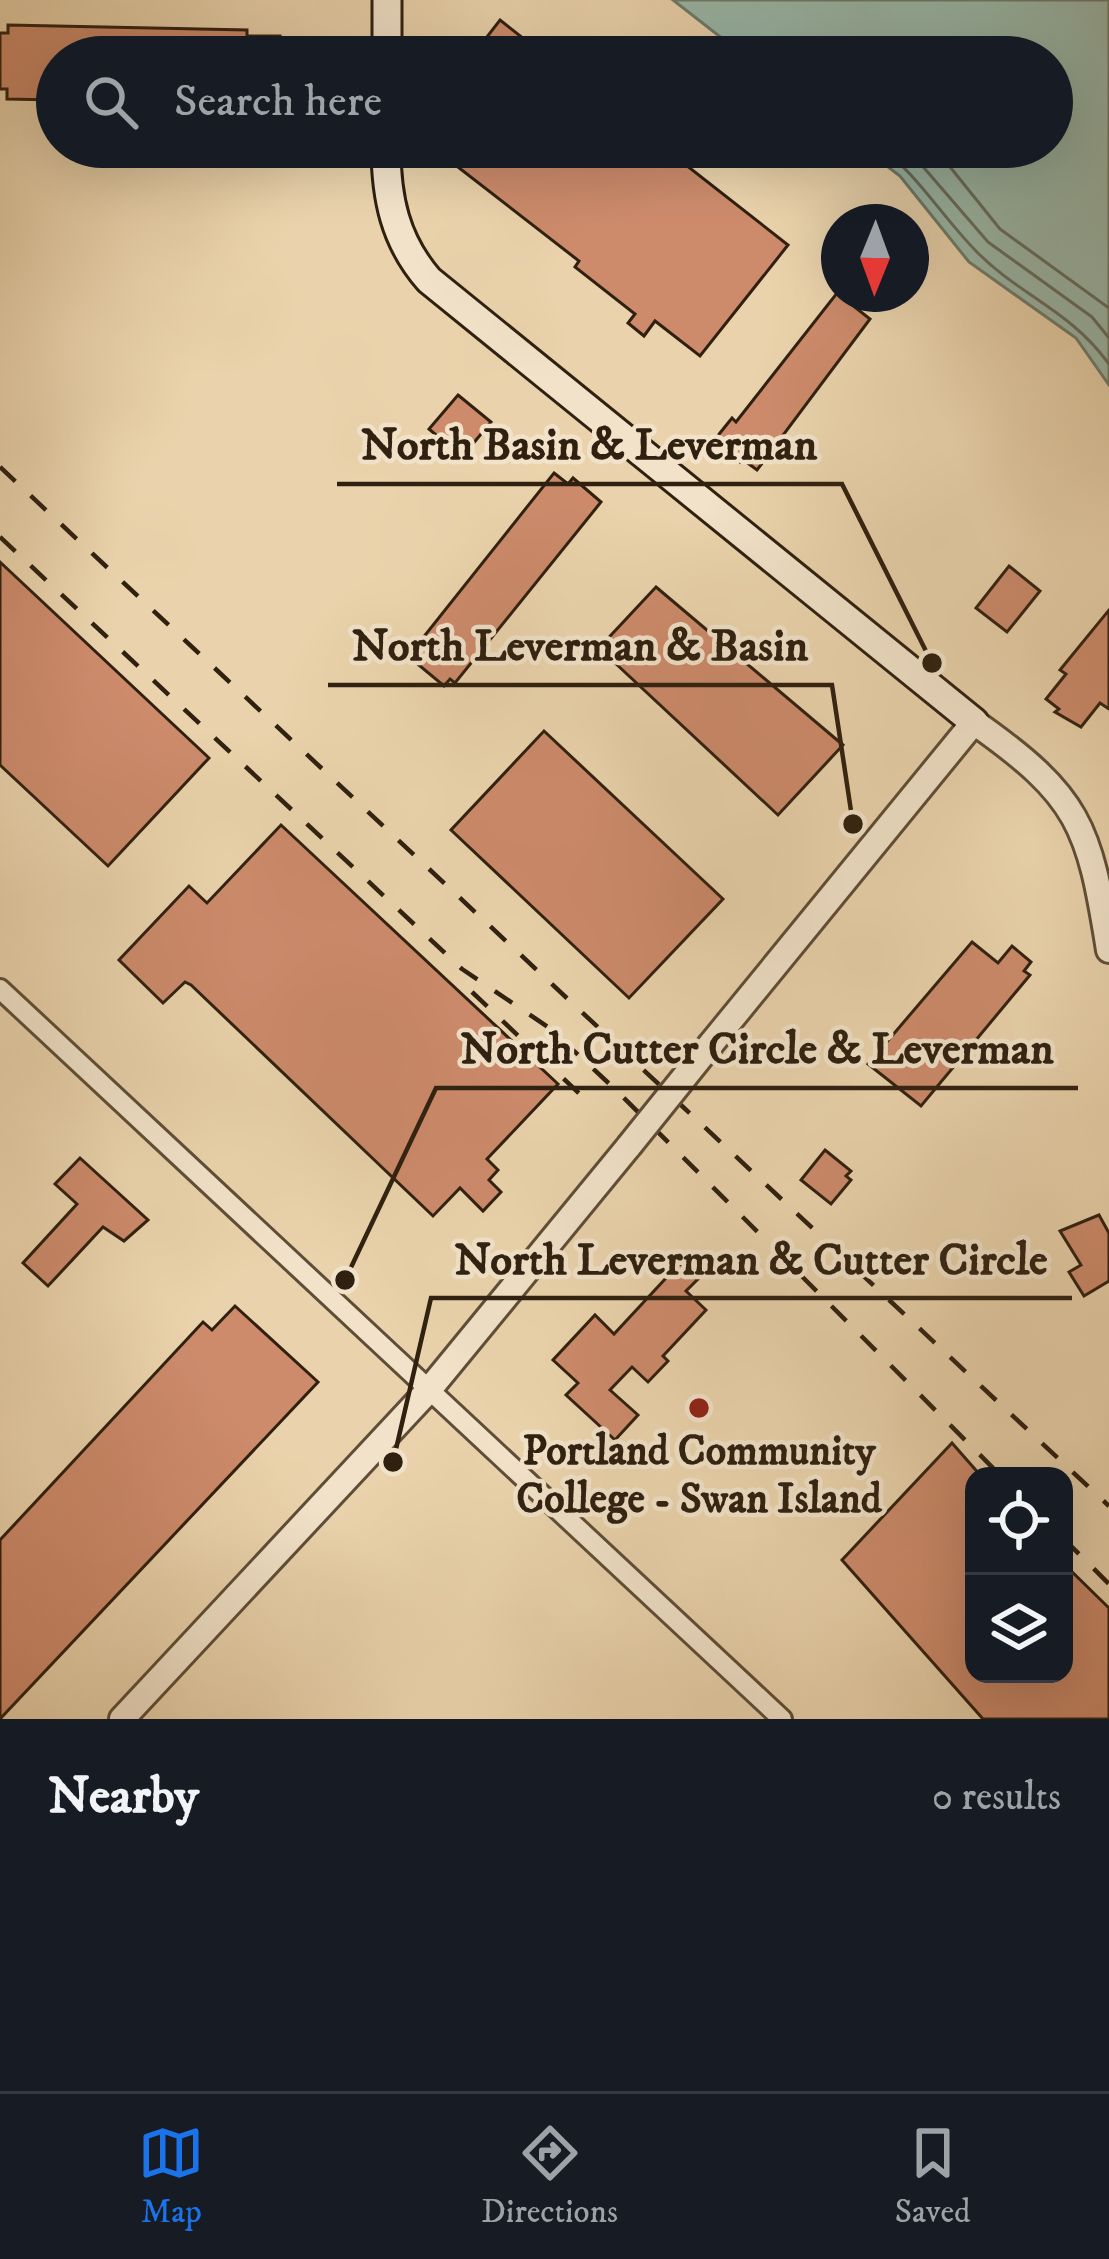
<!DOCTYPE html>
<html lang="en">
<head>
<meta charset="utf-8">
<style>
  :root { --surface:#171b24; --page:#242831; --text:#f1f3f6; --muted:#9ea1a6; --line:#363941; --accent:#1a73e8 }
  body { margin:0; font-family:"IM FELL DW Pica",serif; background:var(--page); color:var(--text) }
  .controls { position:absolute; right:36px; bottom:36px; display:grid; overflow:hidden; border-radius:24px; box-shadow:0 12px 48px #0002 }
  .controls button { width:108px; height:108px; display:grid; place-items:center; padding:0; border:0; border-bottom:3px solid var(--line); background:var(--surface); color:var(--text); font:60px sans-serif }
  .compass { position:absolute; left:821px; top:204px; width:108px; height:108px; border-radius:50%; background:var(--surface); box-shadow:0 12px 48px #0002; rotate:181deg }
  .list { margin:0; padding:0; list-style:none }
  h2 { display:flex; justify-content:space-between; align-items:center; height:156px; margin:0; padding:0 48px; font-size:51px }
  h2 small { font-size:39px; font-weight:400; color:var(--muted) }
  .icon { flex:none; width:66px; height:66px; fill:none; stroke:currentColor; stroke-width:2; stroke-linecap:round; stroke-linejoin:round }
  .map { position:relative; flex:none; width:1109px; height:1719px; overflow:hidden }
  .search { position:absolute; background:var(--surface); box-shadow:0 12px 48px #0002; left:36px; right:36px; top:36px; height:132px; display:flex; align-items:center; gap:30px; box-sizing:border-box; padding:0 42px; border-radius:66px; color:var(--muted); font-size:45px }
  .sheet { height:372px; background:var(--surface) }
  nav { display:flex; justify-content:space-around; align-items:center; box-sizing:border-box; height:168px; border-top:3px solid var(--line); background:var(--surface); font-size:33px; color:var(--muted) }
  nav a { display:grid; justify-items:center; gap:6px }
  nav .on { color:var(--accent) }
  .map>svg:first-child { display:block }
  .water { fill:#98b8aa; stroke:#6e7b6c; stroke-width:3 }
  .lines { fill:none; stroke-linecap:round; stroke-linejoin:round }
  .shore { stroke:#646c5d; stroke-width:3 }
  .building { fill:#cd8b6c; stroke:#2f2010; stroke-width:3 }
  .minor-casing { stroke:#5e4d37; stroke-width:24 }
  .tertiary-casing { stroke:#5e4d37; stroke-width:30 }
  .secondary-casing { stroke:#2f2010; stroke-width:33 }
  .minor { stroke:#f1e2c9; stroke-width:18 }
  .tertiary { stroke:#f1e2c9; stroke-width:24 }
  .secondary { stroke:#f1e2c9; stroke-width:27 }
  .rail { stroke:#2f2010; stroke-width:4.5; stroke-dasharray:21 21; stroke-linecap:butt }
  .tertiary-bridge-casing { stroke:#5e4d37; stroke-width:30; stroke-linecap:butt }
  .tertiary-bridge { stroke:#f1e2c9; stroke-width:24 }
  .poi-dot { fill:#8f2418; stroke:#f1e2c9; stroke-width:4.5 }
  .labels { text-anchor:middle; dominant-baseline:central; stroke-width:9; stroke-linejoin:round; paint-order:stroke }
  .poi-label { font-size:42px; font-weight:bold; fill:#2f2010; stroke:#f1e2c9 }
  .leader { fill:none; stroke:#2f2010; stroke-width:4.5 }
  .callout-dot { fill:#2f2010; stroke:#f1e2c9; stroke-width:4.5 }
  .callout-label { font-size:45px; text-anchor:middle; font-weight:bold; fill:#2f2010; stroke:#f1e2c9; stroke-width:9; stroke-linejoin:round; paint-order:stroke }
</style>
</head>
<body>
<div class="map">
<svg width="1109" height="1719" viewBox="0 0 1109 1719">
  <rect width="100%" height="100%" fill="#ead3ac"/>
  <filter id="stains"><feTurbulence type="fractalNoise" baseFrequency=".00167" numOctaves="4"/><feColorMatrix values="0 0 0 0 .2 0 0 0 0 .09 0 0 0 0 .02 0 0 0 .5 -.17"/></filter>
  <radialGradient id="worn" r=".72"><stop offset=".6" stop-color="#630" stop-opacity="0"/><stop offset="1" stop-color="#630" stop-opacity=".3"/></radialGradient>
  <path class="water" d="M673,0H1109V385L1076,338L969,262L900,176L862,147H1052V57H746Z"/>
  <g class="lines">
    <g class="shore">
      <path d="M881,147C919,177 942,216 975,250C1018,295 1069,309 1109,364"/>
      <path d="M906,147L988,242L1092,317L1109,338"/>
      <path d="M934,147L1000,229L1109,308"/>
    </g>
  </g>
  <g class="building">
    <path d="M500,20L547,57H484L476,51Z"/>
    <path d="M8,25L247,30V36H280V57H57V100L7,99V89H0V33H8Z"/>
    <path d="M453,147H663L788,245L700,356L655,321L644,336L628,323L635,314L575,267L579,261L445,157Z"/>
    <path d="M837,293L870,319L757,470L742,459L740,462L716,438L732,418L736,422Z"/>
    <path d="M458,395L491,422L462,457L429,429Z"/>
    <path d="M554,473L568,484L573,478L601,502L455,683L450,679L444,686L414,661L420,654L414,649Z"/>
    <path d="M0,562L209,758L108,866L0,765Z"/>
    <path d="M1009,566L1040,591L1007,632L976,608Z"/>
    <path d="M656,587L843,745L778,815L599,648Z"/>
    <path d="M1109,610V709L1100,703L1081,727L1055,712L1059,709L1046,699L1066,674L1060,670Z"/>
    <path d="M544,731L723,899L629,998L451,830Z"/>
    <path d="M281,825L558,1084L487,1159L498,1170L489,1180L501,1192L483,1211L460,1188L433,1216L191,985L185,982L163,1003L119,960L189,886L207,903Z"/>
    <path d="M972,942L998,963L1012,946L1031,962L1024,971L1030,975L921,1106L868,1064Z"/>
    <path d="M825,1150L851,1171L846,1176L851,1180L831,1204L801,1180Z"/>
    <path d="M80,1158L148,1220L124,1241L103,1227L48,1286L23,1263L77,1204L55,1184Z"/>
    <path d="M1099,1215L1109,1233V1281L1084,1296L1069,1272L1081,1265L1060,1231Z"/>
    <path d="M680,1263L698,1279L686,1291L706,1310L663,1356L668,1361L648,1382L632,1367L610,1390L638,1415L615,1440L566,1395L578,1383L553,1360L595,1315L614,1334Z"/>
    <path d="M235,1306L318,1382L0,1719V1540L203,1322L212,1330Z"/>
    <path d="M952,1443L981,1476H974V1674H1064V1564L1109,1608V1719H983L842,1560Z"/>
  </g>
  <g class="lines">
    <defs>
      <path id="minor" d="M0,989L782,1719"/>
      <g id="tertiary">
        <path d="M711,1044L974,722C1080,797 1089,825 1109,950"/>
        <path d="M122,1719L428,1391L629,1146"/>
      </g>
      <g id="secondary">
        <path d="M387,57V0"/>
        <path d="M386,147C386,198 395,241 429,280L974,722"/>
      </g>
    </defs>
    <use href="#minor" class="minor-casing"/>
    <use href="#tertiary" class="tertiary-casing"/>
    <use href="#secondary" class="secondary-casing"/>
    <use href="#minor" class="minor"/>
    <use href="#tertiary" class="tertiary"/>
    <use href="#secondary" class="secondary"/>
    <g class="rail">
      <path d="M0,467L1109,1506"/>
      <path d="M0,537L462,969L548,1027L616,1090L1001,1476"/>
      <path d="M472,992L584,1098"/>
      <path d="M1064,1539L1109,1584"/>
    </g>
    <defs>
      <path id="tertiary-bridge" d="M629,1146L711,1044"/>
    </defs>
    <use href="#tertiary-bridge" class="tertiary-bridge-casing"/>
    <use href="#tertiary-bridge" class="tertiary-bridge"/>
  </g>
  <circle class="poi-dot" cx="699" cy="1408" r="12"/>
  <g class="labels">
    <g class="poi-label">
      <text x="699" y="1452">Portland Community<tspan x="699" dy="48">College - Swan Island</tspan></text>
    </g>
  </g>
  <path class="leader" d="M932 663L842 484H337M853 824L832 685H328M345 1280L436 1088H1078M393 1462L431 1298H1072"/>
  <g class="callout-dot">
    <circle cx="932" cy="663" r="12"/>
    <circle cx="853" cy="824" r="12"/>
    <circle cx="345" cy="1280" r="12"/>
    <circle cx="393" cy="1462" r="12"/>
  </g>
  <g class="callout-label">
    <text x="589" y="459">North Basin &amp; Leverman</text>
    <text x="580" y="660">North Leverman &amp; Basin</text>
    <text x="757" y="1063">North Cutter Circle &amp; Leverman</text>
    <text x="751" y="1274">North Leverman &amp; Cutter Circle</text>
  </g>
  <rect width="100%" height="100%" filter="url(#stains)"/>
  <rect width="100%" height="100%" fill="url(#worn)"/>
</svg>
<div class="controls">
<button><svg class="icon" aria-label="locate" viewBox="0 0 24 24"><circle cx="12" cy="12" r="6"/><path d="M12 2v4M12 18v4M2 12h4M18 12h4"/></svg></button>
<button><svg class="icon" aria-label="layers" viewBox="0 0 24 24"><path d="M12 4l9 5-9 5-9-5zM3 14l9 5 9-5"/></svg></button>
</div>
<svg class="compass" viewBox="-18 -18 36 36"><path d="M0-13l5 13h-10z" fill="#e53935"/><path d="M0 13l5-13h-10z" fill="#9ea1a6"/></svg>
<div class="search"><svg class="icon" aria-label="search" viewBox="0 0 24 24"><circle cx="10" cy="10" r="6"/><path d="M15 15l6 6"/></svg>Search here</div>
</div>
<section class="sheet">
<h2>Nearby<small>0 results</small></h2>
<ul class="list">
</ul>
</section>
<nav>
<a class="on"><svg class="icon" aria-label="map" viewBox="0 0 24 24"><path d="M3 6l6-2 6 2 6-2v14l-6 2-6-2-6 2zM9 4v14M15 6v14"/></svg>Map</a>
<a><svg class="icon" aria-label="directions" viewBox="0 0 24 24"><path d="M12 3l9 9-9 9-9-9zM9 14v-3h6M13 9l2 2-2 2"/></svg>Directions</a>
<a><svg class="icon" aria-label="saved" viewBox="0 0 24 24"><path d="M7 4h10v16l-5-4-5 4z"/></svg>Saved</a>
</nav>
</body>
</html>
